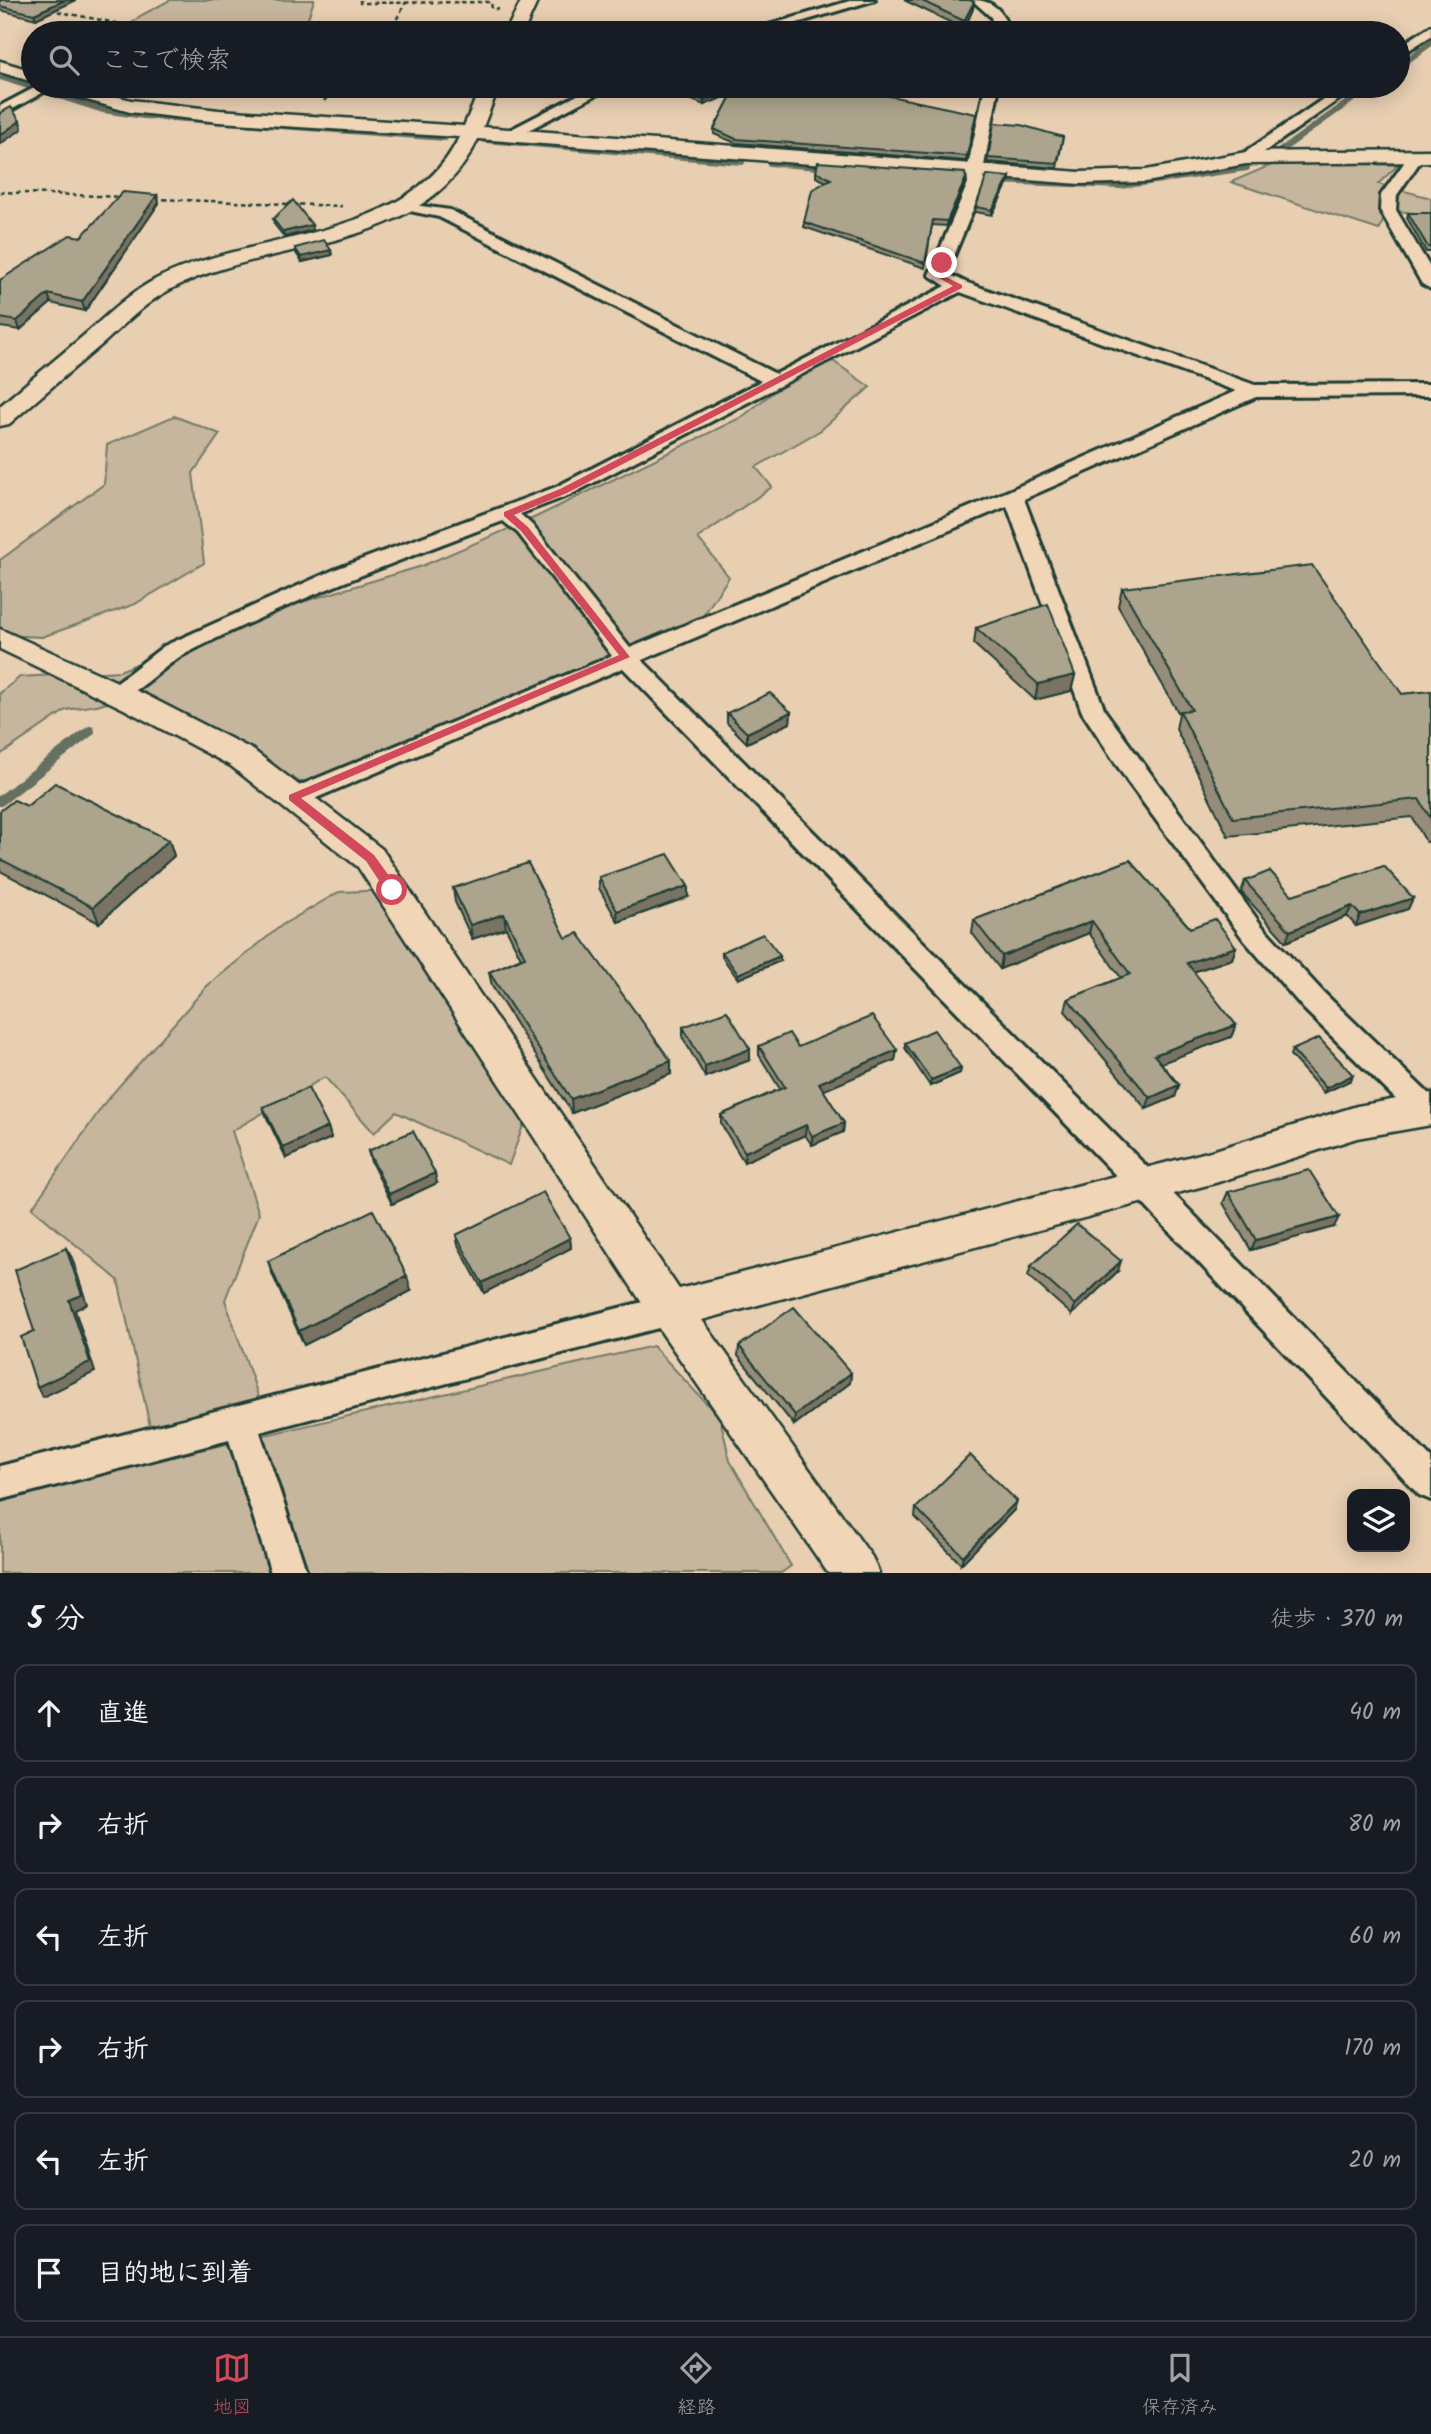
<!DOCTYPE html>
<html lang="ja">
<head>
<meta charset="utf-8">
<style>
  :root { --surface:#171b24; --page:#20242c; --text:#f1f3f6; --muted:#9ea1a6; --line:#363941; --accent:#d1495b }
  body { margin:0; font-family:Kalam,"Klee One",sans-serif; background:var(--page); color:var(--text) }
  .controls { position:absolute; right:21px; bottom:21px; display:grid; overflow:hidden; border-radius:14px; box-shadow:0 4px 18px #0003 }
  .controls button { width:63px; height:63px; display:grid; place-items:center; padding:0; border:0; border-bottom:2px solid var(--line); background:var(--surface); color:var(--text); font:35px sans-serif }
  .stop { position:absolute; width:21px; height:21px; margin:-16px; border:5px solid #d1495b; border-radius:50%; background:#fff }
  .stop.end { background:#d1495b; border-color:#fff; box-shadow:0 2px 7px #0008 }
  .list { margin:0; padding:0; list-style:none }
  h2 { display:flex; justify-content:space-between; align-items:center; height:91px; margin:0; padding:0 28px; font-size:30px }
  h2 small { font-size:23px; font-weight:400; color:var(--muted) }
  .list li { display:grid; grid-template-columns:46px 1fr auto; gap:21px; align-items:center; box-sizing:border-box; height:98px; margin:0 14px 14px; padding:0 14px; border:2px solid var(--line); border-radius:14px }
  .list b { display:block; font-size:26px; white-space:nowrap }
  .list em { font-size:23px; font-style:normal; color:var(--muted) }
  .icon { flex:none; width:38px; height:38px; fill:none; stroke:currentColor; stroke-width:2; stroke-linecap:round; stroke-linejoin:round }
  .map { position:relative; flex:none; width:1431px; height:1573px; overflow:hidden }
  .search { position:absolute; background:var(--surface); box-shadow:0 4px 18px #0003; left:21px; right:21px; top:21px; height:77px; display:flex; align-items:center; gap:18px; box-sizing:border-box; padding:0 24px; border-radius:38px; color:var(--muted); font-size:26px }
  .sheet { height:763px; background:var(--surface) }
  nav { display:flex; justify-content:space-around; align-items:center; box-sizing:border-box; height:98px; border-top:2px solid var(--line); background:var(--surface); font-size:19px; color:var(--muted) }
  nav a { display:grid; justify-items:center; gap:4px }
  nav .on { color:var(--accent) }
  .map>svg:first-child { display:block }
  .green { fill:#c6b69d; stroke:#727a68; stroke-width:2 }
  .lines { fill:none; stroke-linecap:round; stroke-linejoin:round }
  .stream-far1 { stroke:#667061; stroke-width:6 }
  .stream { stroke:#667061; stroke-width:10 }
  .minor-casing { stroke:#1f3d34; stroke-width:6 }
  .tertiary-casing { stroke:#1f3d34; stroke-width:5 }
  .path { stroke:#1f3d34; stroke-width:2.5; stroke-dasharray:4.5 3.5; stroke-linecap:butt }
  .minor { fill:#f0d5b7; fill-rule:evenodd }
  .tertiary { fill:#f0d5b7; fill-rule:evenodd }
  .wall { fill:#958d79; stroke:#1f3d34; stroke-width:2 }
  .shaded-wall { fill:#797363; stroke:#1f3d34; stroke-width:2 }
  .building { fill:#ada48d; stroke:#1f3d34; stroke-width:2 }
  .route { fill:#d1495b }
</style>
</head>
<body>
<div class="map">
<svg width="1431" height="1573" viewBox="0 0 1431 1573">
  <rect width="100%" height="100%" fill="#e8cfb2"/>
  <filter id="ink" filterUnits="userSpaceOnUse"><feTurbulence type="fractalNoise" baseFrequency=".0143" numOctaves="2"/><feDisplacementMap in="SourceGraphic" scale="14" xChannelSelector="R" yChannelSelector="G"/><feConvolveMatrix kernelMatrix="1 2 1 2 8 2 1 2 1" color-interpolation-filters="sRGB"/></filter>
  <g filter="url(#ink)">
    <g class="green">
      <path d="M170,0H314L303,33H121L140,16Z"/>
      <path d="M1278,162L1398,165L1378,184L1431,198V215L1388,210L1379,230L1231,182Z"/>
      <path d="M833,361L870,387L821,430L756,467L772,487L698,538L729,577L695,628L312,789L151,696L66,710L0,755V693L20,677L120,671L236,622L422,566L536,517L742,417L798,372Z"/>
      <path d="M174,416L220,434L193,473L204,563L135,604L42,637L0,635V560L104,484L107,445Z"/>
      <path d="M392,890L525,1120L509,1165L396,1112L374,1133L325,1077L232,1131L259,1214L225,1300L260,1401L151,1431L118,1280L32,1208L106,1101L207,986L282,925L339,892Z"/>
      <path d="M653,1346L720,1418L730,1461L791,1566L781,1573H0V1496Z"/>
    </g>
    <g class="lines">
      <g class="stream-far1">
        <path d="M1398,67L1431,43"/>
        <path d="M0,77L103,110L144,116L445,138"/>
        <path d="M485,140L742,162"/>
        <path d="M1280,151L1371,86"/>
        <path d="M770,163L829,168"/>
        <path d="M997,181L1120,186L1247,168"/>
      </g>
      <path class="stream" d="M0,801L90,731"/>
      <defs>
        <g id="minor">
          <path d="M853,0H875L763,33H742Z"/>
          <path d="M972,0C995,0 1004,12 1009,33H995L991,17Z"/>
          <path d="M1431,26V36L1398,57V47Z"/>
          <path d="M38,86H55L0,116V106Z"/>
          <path d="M595,86H613L513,138H503L500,135Z"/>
          <path d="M985,86H999L983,171L984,183L947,273L965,282L1255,385L1431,384V396L1256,397L1024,499L1105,711L1262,926L1324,993L1431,1096V1119L1425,1121L1415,1118L1304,1009L1244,940L1128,782L1082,712L1007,506L642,660L1154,1174L1431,1458V1500L1419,1495L1132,1192L623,668L302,804L293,807L284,804L281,798L284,792L612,656L518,533L503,521C395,562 286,602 183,655C162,666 130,705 107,698L103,693L164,646L336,569L556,487L761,381L439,217L400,209V203L450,210L776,374L946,286L929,275L968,183L967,171ZM960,292L1236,391L1006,492L630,648L532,525L520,514L570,495Z"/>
          <path d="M1342,86H1358L1251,161H1241V155Z"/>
          <path d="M1416,151L1424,156L1397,195L1396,210L1431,269V289L1422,284L1380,210L1381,195L1411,153Z"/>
          <path d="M670,1295L681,1300L686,1310L681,1320L670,1325L260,1432L307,1573H271L229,1440L0,1500V1466Z"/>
        </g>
        <g id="tertiary">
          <path d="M522,0H538L523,33H505Z"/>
          <path d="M0,61L33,71V82L0,72Z"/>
          <path d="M49,86H78L131,100L219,110L464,126L481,86H499L483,127L1080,172L1146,170L1246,152L1431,150V162L1246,164L1146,182L1080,184L478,139C426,254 271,238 173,288C147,301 127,322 106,341C73,369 41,396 9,424L0,426V406C29,381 60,356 89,331C110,312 131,292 156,279C248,231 410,243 459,137L219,122L130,112L51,90Z"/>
          <path d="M0,629L146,695L253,750L382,849L679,1289L1215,1150L1357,1106L1431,1093V1125L1357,1138L1215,1183L702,1320L872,1557L879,1573H828L655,1323L358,867L231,766L124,709L0,649Z"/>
        </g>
      </defs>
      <use href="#minor" class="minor-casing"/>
      <use href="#tertiary" class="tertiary-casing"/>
      <g class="path">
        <path d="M360,0V3L491,2L492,9H499"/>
        <path d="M50,10L121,24L116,33"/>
        <path d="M389,33L406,2"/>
        <path d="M324,101L336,86"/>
        <path d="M0,192L122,197"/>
        <path d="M155,199L342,206"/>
      </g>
      <use href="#minor" class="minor"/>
      <use href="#tertiary" class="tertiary"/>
    </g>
    <g class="wall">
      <path d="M0,0H76L36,19L0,10Z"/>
      <path d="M904,0H970L973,9L964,29Z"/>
      <path d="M658,86H842L975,118L966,161L736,143L714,134V129L732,94L704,105Z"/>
      <path d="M994,123L1063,137L1057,168L987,162Z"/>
      <path d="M816,172L965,183L947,226L932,225L925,268L804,227V222L827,182L816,177Z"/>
      <path d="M1010,177L1009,181L992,215L975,212L976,207Z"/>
      <path d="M157,195L159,203L85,311L51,303L20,330L0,327V280Z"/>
      <path d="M1408,213H1431V252H1426L1407,218Z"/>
      <path d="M273,219L313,230L284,237L274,224Z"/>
      <path d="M295,248L332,255L302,262L296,253Z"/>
      <path d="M1122,588L1402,694L1431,691V842H1426L1412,817L1228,836L1176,729L1179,714L1118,606Z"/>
      <path d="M976,628L1075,675L1071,691L1035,700L974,644Z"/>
      <path d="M791,712L790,723L747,743L727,723V713Z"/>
      <path d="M27,806L169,840L174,856L99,923L0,871V811Z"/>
      <path d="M1130,860L1190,928L1236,947L1232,959L1193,972L1236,1025L1231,1037L1161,1063L1179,1085L1175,1097L1146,1109L1065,1011L1068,999L1121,978L1089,933L1000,969L972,933L974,920Z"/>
      <path d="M599,877L688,897L618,922L599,888Z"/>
      <path d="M1245,881L1292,895L1413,898L1408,909L1356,926L1347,916L1286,942L1241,892Z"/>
      <path d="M453,888L566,938L671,1074L572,1113L492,986L489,972L521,958L506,928L472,939L455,902Z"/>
      <path d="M722,952L780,961L738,979L722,957Z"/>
      <path d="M683,1027L750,1060L705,1077L683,1038Z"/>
      <path d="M905,1043L961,1068L960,1073L930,1086L905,1048Z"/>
      <path d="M759,1046L798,1047L897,1050L895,1060L823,1090L844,1123L843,1132L812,1145L805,1135L744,1162L721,1124V1115L780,1089L759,1055Z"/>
      <path d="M1292,1050L1353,1075L1351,1080L1324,1093L1290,1055Z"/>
      <path d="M263,1107L328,1127L331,1138L286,1158L267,1118Z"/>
      <path d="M368,1151L437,1183L392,1204L371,1162Z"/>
      <path d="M1228,1192L1334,1227L1251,1250L1223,1203Z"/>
      <path d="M456,1235L570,1238L571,1248L484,1293L458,1245Z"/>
      <path d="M268,1261L411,1291L304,1345L273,1276Z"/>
      <path d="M1031,1266L1118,1271L1072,1315L1028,1276Z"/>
      <path d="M739,1346L851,1373L850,1383L794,1425L738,1356Z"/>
      <path d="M916,1508L1014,1510L961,1564L915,1517Z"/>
    </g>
    <g class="shaded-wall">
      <path d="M65,0H76L36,19L34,14Z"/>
      <path d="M974,2L973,9L964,29V21Z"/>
      <path d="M735,88L734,93L704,105V101Z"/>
      <path d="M20,121L22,129L0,144V135Z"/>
      <path d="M1010,177L1009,181L992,215V210Z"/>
      <path d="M966,178L965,183L947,226V221Z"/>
      <path d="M157,195L159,203L85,311L82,302Z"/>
      <path d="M312,225L313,230L284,237L283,232Z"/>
      <path d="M331,250L332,255L302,262L301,257Z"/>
      <path d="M48,294L51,303L20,330L17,321Z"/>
      <path d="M1075,675L1071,691L1035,700L1038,684Z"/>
      <path d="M791,712L790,723L747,743V733Z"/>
      <path d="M169,840L174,856L99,923L93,907Z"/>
      <path d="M688,886V897L618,922L617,911Z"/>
      <path d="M1413,898L1408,909L1356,926L1360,915Z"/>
      <path d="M1352,906L1347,916L1286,942L1290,931Z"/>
      <path d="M504,914L506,928L472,939L470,925Z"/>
      <path d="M1092,921L1089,933L1000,969L1002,956Z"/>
      <path d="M1236,947L1232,959L1183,975L1187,963Z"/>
      <path d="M780,956V961L738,979V974Z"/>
      <path d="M1236,1025L1231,1037L1151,1067L1154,1055Z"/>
      <path d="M750,1049V1060L705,1077V1066Z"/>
      <path d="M897,1050L895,1060L818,1093L819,1083Z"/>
      <path d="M671,1061V1074L572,1113L571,1099Z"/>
      <path d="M961,1068L960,1073L930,1086L931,1080Z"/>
      <path d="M1353,1075L1351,1080L1324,1093L1326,1088Z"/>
      <path d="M1179,1085L1175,1097L1146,1109L1150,1098Z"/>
      <path d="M844,1123L843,1132L812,1145V1136Z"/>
      <path d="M806,1125L805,1135L744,1162L745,1152Z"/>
      <path d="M328,1127L331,1138L286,1158L283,1148Z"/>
      <path d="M435,1173L437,1183L392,1204L389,1194Z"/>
      <path d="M1339,1217L1334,1227L1251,1250L1256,1240Z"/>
      <path d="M570,1238L571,1248L484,1293L482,1283Z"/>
      <path d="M66,1248L72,1258L87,1304L75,1310L95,1372L43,1397L37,1387Z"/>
      <path d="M1121,1261L1118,1271L1072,1315L1075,1305Z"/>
      <path d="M407,1276L411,1291L304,1345L299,1331Z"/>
      <path d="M851,1373L850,1383L794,1425L795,1415Z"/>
      <path d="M1017,1501L1014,1510L961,1564L963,1556Z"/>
    </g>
    <g class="building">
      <path d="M0,0H65L34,14L0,6Z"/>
      <path d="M920,0H970L974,2L964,21Z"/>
      <path d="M669,86H842L976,114L967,156L736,139L714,129L735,88L704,101Z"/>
      <path d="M11,107L20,121L0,135V113Z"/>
      <path d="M994,123L1021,125L1063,137L1057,163L988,158Z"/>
      <path d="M818,162L965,173L966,178L947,221L933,220L925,263L804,222L812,190L831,179L816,172Z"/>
      <path d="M987,175L1010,177L992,210L976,207Z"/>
      <path d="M123,192L157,195L82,302L48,294L17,321L0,318V280L70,235L81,237Z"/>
      <path d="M293,200L312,225L283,232L273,219Z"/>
      <path d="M1408,213H1431V247H1428Z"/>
      <path d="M324,240L331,250L301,257L295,248Z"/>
      <path d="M1312,565L1402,694L1431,691V819L1419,799L1233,818L1180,711L1192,710L1122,588Z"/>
      <path d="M1048,604L1075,675L1038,684L976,628Z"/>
      <path d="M770,693L791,712L747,733L727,713Z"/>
      <path d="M55,783L169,840L93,907L0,859V811L14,800L27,806Z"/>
      <path d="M668,854L688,886L617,911L599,877Z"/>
      <path d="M1130,860L1190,928L1215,919L1236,947L1187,963L1236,1025L1154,1055L1179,1085L1150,1098L1068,999L1130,974L1092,921L1002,956L974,920Z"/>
      <path d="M528,863L566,938L578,933L671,1061L571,1099L489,972L525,957L504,914L470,925L453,888Z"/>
      <path d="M1384,866L1413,898L1360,915L1352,906L1290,931L1245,881L1270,871L1292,895Z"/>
      <path d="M763,934L780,956L738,974L722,952Z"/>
      <path d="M727,1011L750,1049L705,1066L683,1027Z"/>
      <path d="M872,1016L897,1050L819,1083L844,1123L812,1136L806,1125L745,1152L721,1115L785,1087L759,1046L789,1033L798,1047Z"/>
      <path d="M934,1030L961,1068L931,1080L905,1043Z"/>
      <path d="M1319,1038L1353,1075L1326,1088L1292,1050Z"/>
      <path d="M308,1088L328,1127L283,1148L263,1107Z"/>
      <path d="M413,1131L435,1173L389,1194L368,1151Z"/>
      <path d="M1309,1170L1339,1217L1256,1240L1228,1192Z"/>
      <path d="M543,1192L570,1238L482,1283L456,1235Z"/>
      <path d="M373,1210L407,1276L299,1331L268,1261Z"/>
      <path d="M1077,1224L1121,1261L1075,1305L1031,1266Z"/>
      <path d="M66,1248L82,1295L69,1300L90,1362L37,1387L21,1337L34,1331L15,1270Z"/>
      <path d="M794,1307L851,1373L795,1415L739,1346Z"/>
      <path d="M970,1455L1017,1501L963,1556L916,1508Z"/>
    </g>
  </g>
  <path class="route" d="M939,262L946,263L942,275L962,285V288L567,493L514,515L528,527L630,657L301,798L374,855L397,887V894H388L366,861L289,800V795L619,655L521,531L504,516V512L560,489L953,286L934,275Z"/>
</svg>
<div class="controls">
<button><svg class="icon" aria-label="layers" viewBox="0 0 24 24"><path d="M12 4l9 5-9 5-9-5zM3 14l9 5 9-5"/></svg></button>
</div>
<div class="stop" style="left:392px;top:890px"></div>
<div class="stop end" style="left:942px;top:263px"></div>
<div class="search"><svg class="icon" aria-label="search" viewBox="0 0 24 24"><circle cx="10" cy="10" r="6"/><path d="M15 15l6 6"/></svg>ここで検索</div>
</div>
<section class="sheet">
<h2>5 分<small>徒歩 · 370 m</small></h2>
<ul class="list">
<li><svg class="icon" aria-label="ahead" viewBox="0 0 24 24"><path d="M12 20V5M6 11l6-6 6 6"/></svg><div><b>直進</b></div><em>40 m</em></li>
<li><svg class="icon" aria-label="right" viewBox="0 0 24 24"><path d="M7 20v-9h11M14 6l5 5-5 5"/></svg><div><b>右折</b></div><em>80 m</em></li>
<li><svg class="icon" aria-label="left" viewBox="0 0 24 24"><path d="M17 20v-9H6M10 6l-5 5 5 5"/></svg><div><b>左折</b></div><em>60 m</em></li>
<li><svg class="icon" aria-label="right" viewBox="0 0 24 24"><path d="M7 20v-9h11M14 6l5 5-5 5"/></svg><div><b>右折</b></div><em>170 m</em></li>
<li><svg class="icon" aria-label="left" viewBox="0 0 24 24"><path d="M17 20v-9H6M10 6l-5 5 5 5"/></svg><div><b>左折</b></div><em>20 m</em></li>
<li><svg class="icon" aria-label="arrive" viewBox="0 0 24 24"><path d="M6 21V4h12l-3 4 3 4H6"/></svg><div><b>目的地に到着</b></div></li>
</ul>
</section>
<nav>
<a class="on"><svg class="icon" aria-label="map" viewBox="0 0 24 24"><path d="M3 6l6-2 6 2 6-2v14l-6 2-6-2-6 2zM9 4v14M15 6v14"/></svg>地図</a>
<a><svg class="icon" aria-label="directions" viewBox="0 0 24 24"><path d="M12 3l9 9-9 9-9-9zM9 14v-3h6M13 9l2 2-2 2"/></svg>経路</a>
<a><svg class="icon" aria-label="saved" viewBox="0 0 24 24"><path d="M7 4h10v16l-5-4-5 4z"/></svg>保存済み</a>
</nav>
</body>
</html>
